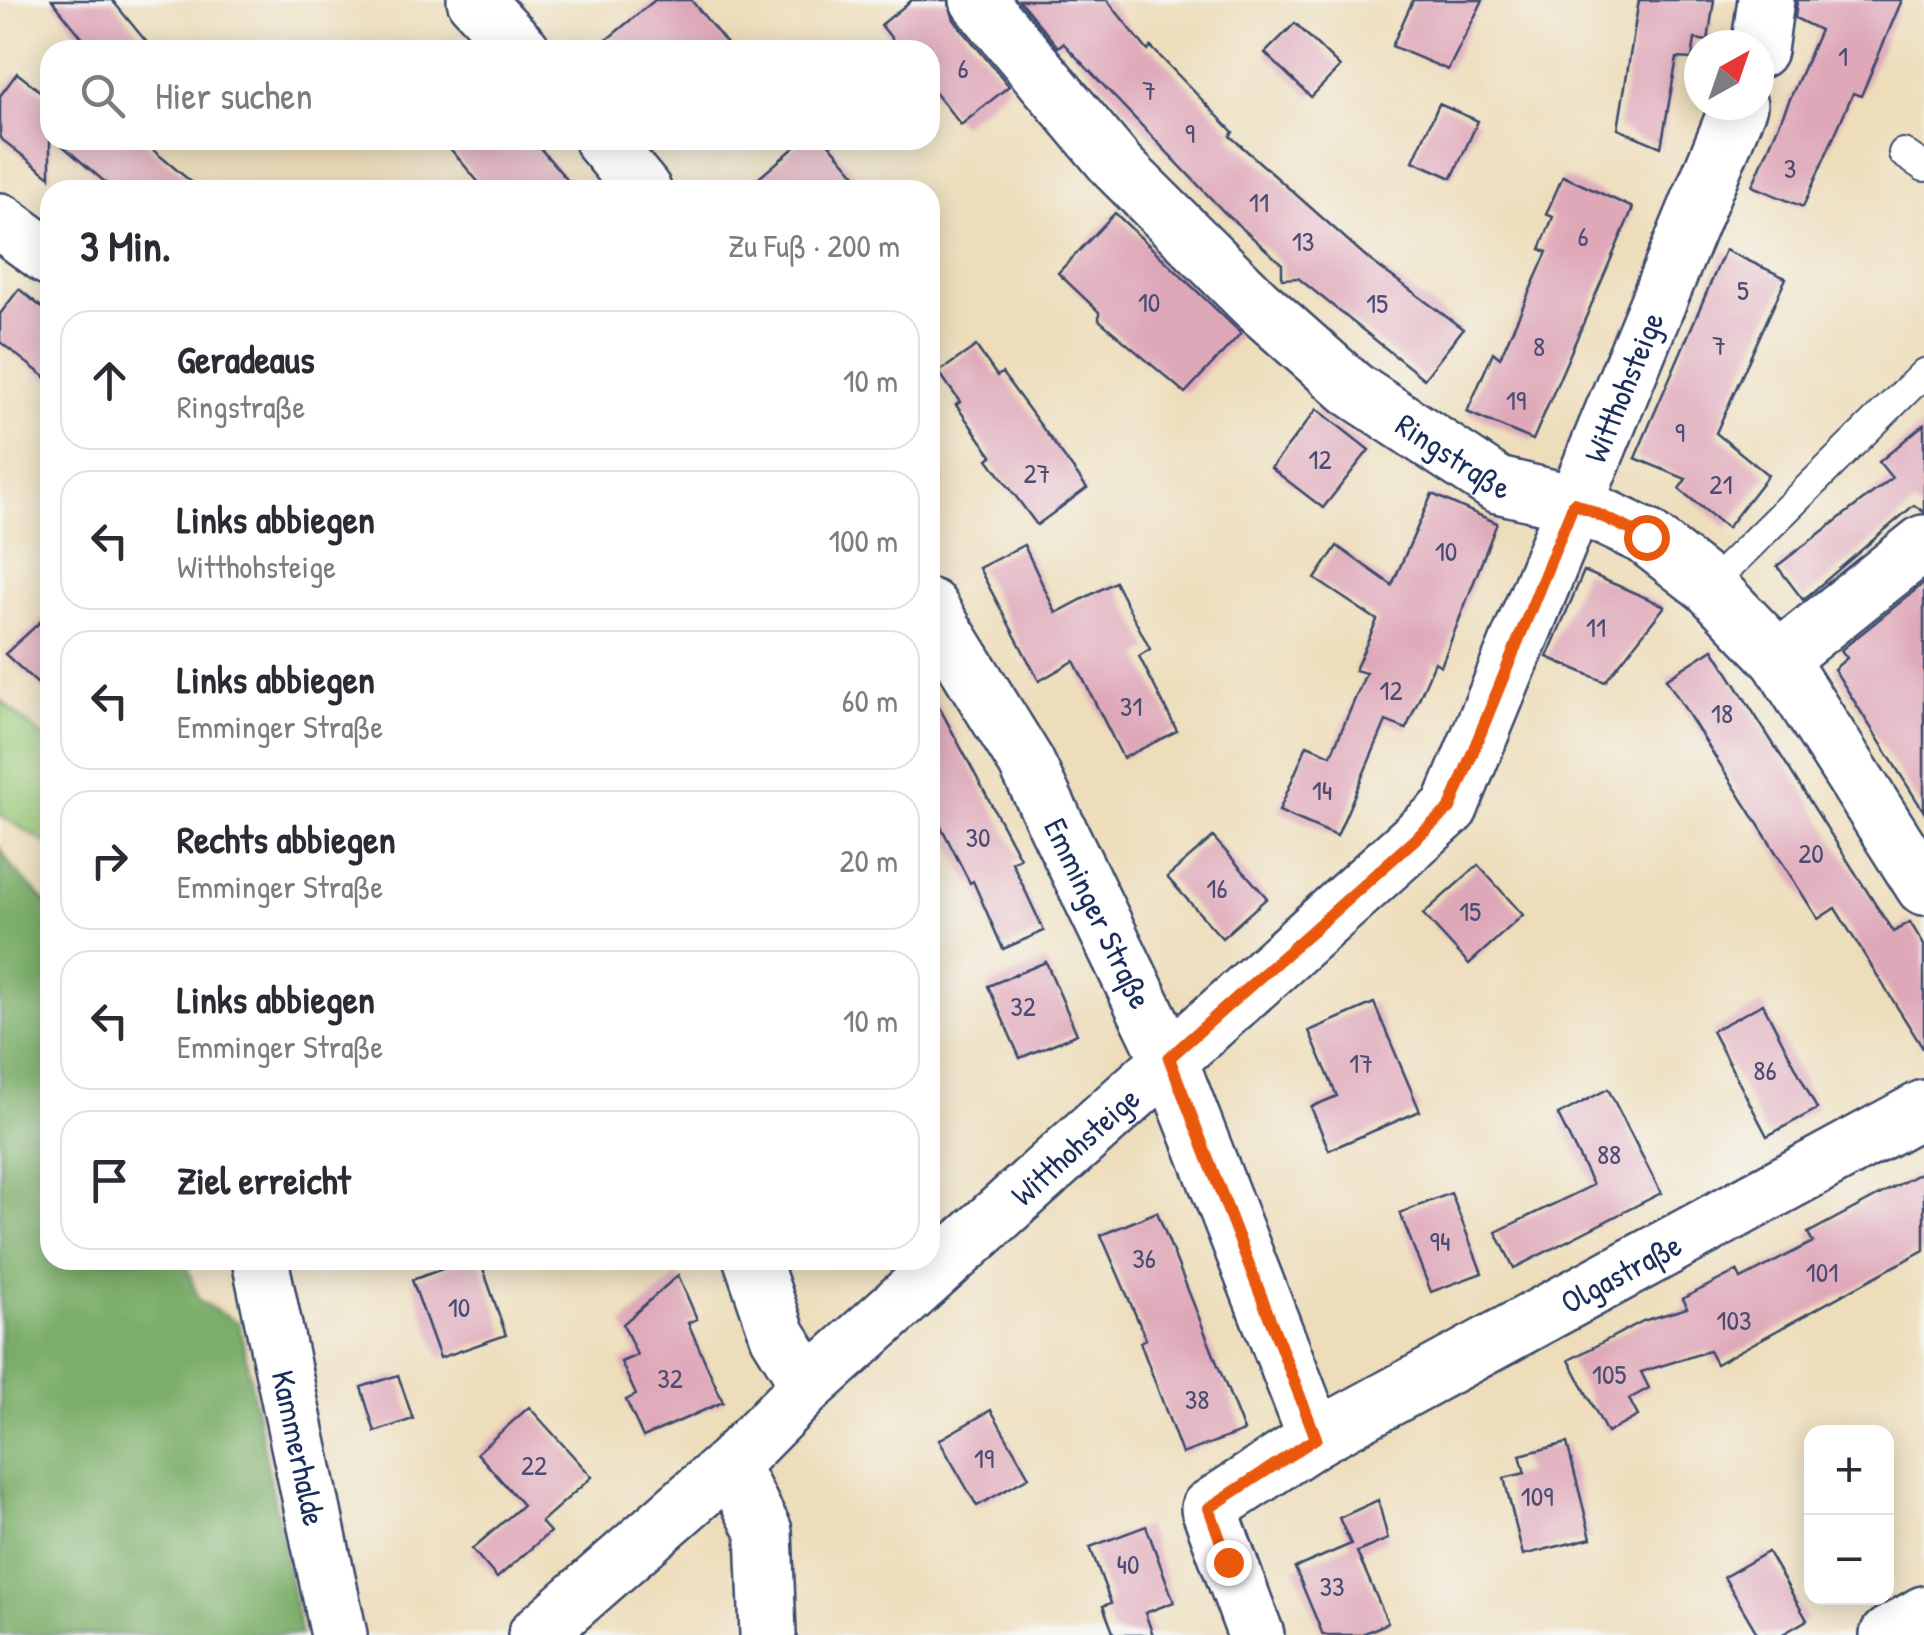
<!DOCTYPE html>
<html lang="de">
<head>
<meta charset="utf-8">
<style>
  :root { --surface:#fff; --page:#f2f2f3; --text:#2b2b33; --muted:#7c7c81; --line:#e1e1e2 }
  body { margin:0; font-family:"Patrick Hand",sans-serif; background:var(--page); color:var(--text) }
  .controls { position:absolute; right:30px; bottom:30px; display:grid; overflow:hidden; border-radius:20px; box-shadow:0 5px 25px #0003 }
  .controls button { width:90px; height:90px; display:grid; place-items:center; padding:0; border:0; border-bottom:2px solid var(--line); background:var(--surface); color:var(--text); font:50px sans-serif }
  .compass { position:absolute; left:1684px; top:30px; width:90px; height:90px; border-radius:50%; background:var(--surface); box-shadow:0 5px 25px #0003; rotate:40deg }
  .stop { position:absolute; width:30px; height:30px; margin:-22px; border:8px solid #ea580c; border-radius:50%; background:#fff }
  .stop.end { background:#ea580c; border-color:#fff; box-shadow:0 2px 10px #0008 }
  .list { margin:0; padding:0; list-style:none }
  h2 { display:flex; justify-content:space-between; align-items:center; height:130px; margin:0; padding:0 40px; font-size:42px }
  h2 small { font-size:32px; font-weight:400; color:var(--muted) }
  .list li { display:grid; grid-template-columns:65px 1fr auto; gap:30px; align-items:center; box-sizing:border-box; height:140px; margin:0 20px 20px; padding:0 20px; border:2px solid var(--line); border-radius:30px }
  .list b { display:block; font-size:38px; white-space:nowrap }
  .list p { margin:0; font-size:32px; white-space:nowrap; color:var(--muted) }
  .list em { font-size:32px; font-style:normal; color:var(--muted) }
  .icon { flex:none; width:55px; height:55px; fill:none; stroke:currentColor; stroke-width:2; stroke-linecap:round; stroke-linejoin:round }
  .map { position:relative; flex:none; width:1924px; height:1635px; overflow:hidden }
  .search { position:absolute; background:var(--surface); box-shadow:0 5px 25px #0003; left:40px; top:40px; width:900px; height:110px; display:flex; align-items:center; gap:25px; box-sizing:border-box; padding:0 35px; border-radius:30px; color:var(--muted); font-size:38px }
  .panel { position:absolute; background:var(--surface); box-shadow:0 5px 25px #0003; left:40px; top:180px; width:900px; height:1090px; border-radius:30px }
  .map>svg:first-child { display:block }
  .green { fill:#9bca79; stroke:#5b7c6c; stroke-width:2.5 }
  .forest { fill:#7cae69; stroke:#4c6e64; stroke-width:2.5 }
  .building { fill:#dfa8b9 }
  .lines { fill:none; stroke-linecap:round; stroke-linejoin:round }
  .service-casing { stroke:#3a496c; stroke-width:32 }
  .minor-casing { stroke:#3a496c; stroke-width:60 }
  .service { stroke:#fff; stroke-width:28 }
  .minor { stroke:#fff; stroke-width:55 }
  .route { stroke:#ea580c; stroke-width:12 }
  .labels { text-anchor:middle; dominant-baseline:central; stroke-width:9; stroke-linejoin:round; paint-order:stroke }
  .number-label { font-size:28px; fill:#4c4d75 }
  .street-label { font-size:32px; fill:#1b2f5e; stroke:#f6f6f2 }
</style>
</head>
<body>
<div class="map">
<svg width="1924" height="1635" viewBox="0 0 1924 1635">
  <rect width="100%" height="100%" fill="#f6f6f2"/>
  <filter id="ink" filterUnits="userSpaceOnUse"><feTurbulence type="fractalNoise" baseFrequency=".01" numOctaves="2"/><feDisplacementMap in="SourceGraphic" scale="20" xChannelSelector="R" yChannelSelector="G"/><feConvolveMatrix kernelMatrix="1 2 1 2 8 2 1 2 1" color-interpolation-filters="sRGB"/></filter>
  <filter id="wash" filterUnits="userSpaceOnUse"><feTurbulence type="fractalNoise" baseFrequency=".0048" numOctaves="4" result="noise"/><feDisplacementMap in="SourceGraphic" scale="40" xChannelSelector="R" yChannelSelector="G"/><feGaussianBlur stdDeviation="2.25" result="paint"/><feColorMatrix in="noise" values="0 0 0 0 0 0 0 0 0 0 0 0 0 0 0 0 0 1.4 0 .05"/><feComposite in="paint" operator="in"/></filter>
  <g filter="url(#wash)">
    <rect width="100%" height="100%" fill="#edddba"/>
    <path class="green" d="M0,700L50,744V845L0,815Z"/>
    <path class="forest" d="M0,848L10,865L50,907V1260H184L199,1301L239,1323L301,1635H0Z"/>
    <g id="blocks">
      <g class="building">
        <path d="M52,0H112L153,50H92Z"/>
        <path d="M655,0H691L732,50H594Z"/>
        <path d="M912,0H948L954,20L1009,86L961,125L930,86V50H901L881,25Z"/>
        <path d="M1019,0H1107L1148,51L1151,47L1233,132L1230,136L1371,261L1463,329L1424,379L1298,278L1282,279V264L1224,212L1063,43L1058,47Z"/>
        <path d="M1413,0H1483L1448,70L1392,46Z"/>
        <path d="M1639,0H1714L1708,41L1695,39L1692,59L1677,58L1661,147L1618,129Z"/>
        <path d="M1797,0H1902L1861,96L1853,93L1803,207L1752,186L1820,30L1795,18Z"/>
        <path d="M1295,23L1340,67L1311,97L1265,53Z"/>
        <path d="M17,73L50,99V177L0,138V96Z"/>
        <path d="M1439,104L1478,121L1452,178L1413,161Z"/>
        <path d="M56,140H141L201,190H114Z"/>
        <path d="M443,140H533L576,190H485Z"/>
        <path d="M803,140H826L869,190H745Z"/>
        <path d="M1563,176L1633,208L1533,440L1467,412L1493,352L1500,358L1547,252L1540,249L1553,217L1546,214Z"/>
        <path d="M1115,213L1241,333L1185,393L1099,320V312L1058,273Z"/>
        <path d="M1725,250L1786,278L1716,433L1768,475L1727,528L1679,489L1686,479L1635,458Z"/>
        <path d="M19,289L50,314V381L0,342V314Z"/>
        <path d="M976,346L997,376L1002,373L1087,488L1037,525L988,459L992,456L956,405L960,402L939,372Z"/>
        <path d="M1317,409L1369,450L1323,508L1271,468Z"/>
        <path d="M1924,424V512L1914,505L1803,600L1777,566L1892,478L1879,462Z"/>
        <path d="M1432,494L1497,523L1441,666L1435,662L1406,729L1386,721L1337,836L1279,811L1307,745L1331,755L1366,673L1355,670L1377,620L1315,579L1337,546L1392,585Z"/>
        <path d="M1024,545L1056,613L1115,582L1150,649L1139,656L1177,731L1123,758L1074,661L1039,681L979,568Z"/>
        <path d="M1584,571L1665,606L1605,682L1547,657Z"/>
        <path d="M1924,583V812L1834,669L1847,658L1841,650Z"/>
        <path d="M50,613V695L5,654Z"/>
        <path d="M1713,649L1893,932L1910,922L1924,945V1050L1835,908L1818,919L1666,679Z"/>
        <path d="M930,690L1020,858L1012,862L1044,931L1003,949L973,881L970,883L930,805Z"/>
        <path d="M1213,837L1267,898L1222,938L1167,877Z"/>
        <path d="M1478,865L1523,915L1469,964L1423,914Z"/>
        <path d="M1046,962L1077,1034L1020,1058L988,986Z"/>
        <path d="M1374,1003L1420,1111L1329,1150L1311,1107L1337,1096L1309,1031Z"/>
        <path d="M1763,1004L1817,1109L1767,1136L1712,1031Z"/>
        <path d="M1608,1089L1661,1193L1514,1268L1496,1232L1593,1185L1558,1115Z"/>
        <path d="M1924,1171V1250L1716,1364L1709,1351L1641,1372L1649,1388L1629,1399L1638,1416L1607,1433L1569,1360L1643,1321L1687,1308L1682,1299L1737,1271L1741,1279L1813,1242L1808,1233Z"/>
        <path d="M1451,1193L1482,1273L1431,1292L1400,1213Z"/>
        <path d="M1157,1212L1244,1431L1182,1454L1140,1342L1146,1339L1101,1235Z"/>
        <path d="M467,1260H480L506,1335L440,1358L412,1280Z"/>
        <path d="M678,1275L697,1319L688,1323L723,1402L643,1437L626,1400L636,1395L621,1362L637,1355L623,1324Z"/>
        <path d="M398,1375L413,1419L375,1432L361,1387Z"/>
        <path d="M529,1407L592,1477L541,1522L550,1532L497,1578L472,1549L523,1505L477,1453Z"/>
        <path d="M991,1410L1029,1477L977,1506L939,1440Z"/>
        <path d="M1567,1443L1591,1538L1523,1555L1504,1478L1525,1473L1520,1455Z"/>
        <path d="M1378,1500L1388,1539L1357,1552L1388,1623L1360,1635H1323L1295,1568L1351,1544L1339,1518Z"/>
        <path d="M1146,1526L1174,1602L1145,1613L1153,1635H1114L1103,1606L1111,1603L1090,1547Z"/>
        <path d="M1768,1552L1807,1620L1781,1635H1758L1724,1577Z"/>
      </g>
    </g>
  </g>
  <g filter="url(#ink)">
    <use href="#blocks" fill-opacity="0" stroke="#3a496c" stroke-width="2.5"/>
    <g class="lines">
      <defs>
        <g id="service">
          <path d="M1903,153L1924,167"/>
          <path d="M1709,586L1924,373"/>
        </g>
        <g id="minor">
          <path d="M475,0L522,50"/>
          <path id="s1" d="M978,0L1118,167L1255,303L1352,389L1498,485L1574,503L1646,537L1709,586L1779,659L1924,887"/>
          <path d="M1759,50L1766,0"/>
          <path d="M602,140L643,190"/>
          <path d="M0,221L50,258"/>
          <path id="s2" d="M930,607L1026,762L1169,1059L1316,1438"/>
          <path d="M1779,659L1924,543"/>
          <path id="s3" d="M260,1260L339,1635"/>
          <path d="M752,1260L778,1335L809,1385"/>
          <path d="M730,1465L764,1531L768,1635"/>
          <path id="s4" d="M536,1635L730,1465L809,1385L1450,808L1739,105"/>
          <path id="s5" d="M1256,1635L1209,1508L1316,1438L1924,1108"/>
          <path d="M1888,1635L1924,1614"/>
        </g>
      </defs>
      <use href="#service" class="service-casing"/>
      <use href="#minor" class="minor-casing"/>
      <use href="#service" class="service"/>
      <use href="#minor" class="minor"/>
    </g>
  </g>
  <g class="lines" filter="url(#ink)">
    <path class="route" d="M1228,1562L1209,1508L1316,1438L1169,1058L1450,808L1574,503L1646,537"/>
  </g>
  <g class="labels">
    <g class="number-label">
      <text x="1843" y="56">1</text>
      <text x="963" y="68">6</text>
      <text x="1149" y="90">7</text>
      <text x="1190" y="133">9</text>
      <text x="1790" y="168">3</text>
      <text x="1259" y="202">11</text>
      <text x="1583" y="236">6</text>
      <text x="1303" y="241">13</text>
      <text x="1743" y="290">5</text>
      <text x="1149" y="302">10</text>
      <text x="1377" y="303">15</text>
      <text x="1719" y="345">7</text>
      <text x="1539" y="346">8</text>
      <text x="1516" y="400">19</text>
      <text x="1680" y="432">9</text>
      <text x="1320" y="459">12</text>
      <text x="1037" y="473">27</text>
      <text x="1721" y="484">21</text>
      <text x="1446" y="551">10</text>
      <text x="1596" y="627">11</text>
      <text x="1391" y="690">12</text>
      <text x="1131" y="706">31</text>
      <text x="1722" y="713">18</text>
      <text x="1322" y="790">14</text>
      <text x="978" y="837">30</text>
      <text x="1811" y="853">20</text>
      <text x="1217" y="888">16</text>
      <text x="1470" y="911">15</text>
      <text x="1023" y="1006">32</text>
      <text x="1361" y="1063">17</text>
      <text x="1765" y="1070">86</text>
      <text x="1609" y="1154">88</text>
      <text x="1440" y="1241">94</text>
      <text x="1144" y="1258">36</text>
      <text x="1822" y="1272">101</text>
      <text x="459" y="1307">10</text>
      <text x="1734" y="1320">103</text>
      <text x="1609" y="1374">105</text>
      <text x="670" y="1378">32</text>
      <text x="1197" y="1399">38</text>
      <text x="984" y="1458">19</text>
      <text x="534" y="1465">22</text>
      <text x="1537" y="1496">109</text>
      <text x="1128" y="1564">40</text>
      <text x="1332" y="1586">33</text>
    </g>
    <g class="street-label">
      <text stroke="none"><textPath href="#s4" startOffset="1688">Witthohsteige</textPath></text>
      <text stroke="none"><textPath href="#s1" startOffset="662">Ringstraße</textPath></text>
      <text stroke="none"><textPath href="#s2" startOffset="350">Emminger Straße</textPath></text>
      <text stroke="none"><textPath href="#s4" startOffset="728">Witthohsteige</textPath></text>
      <text stroke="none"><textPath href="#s5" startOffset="610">Olgastraße</textPath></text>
      <text stroke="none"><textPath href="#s3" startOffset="192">Kammerhalde</textPath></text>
    </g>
  </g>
</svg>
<div class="controls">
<button>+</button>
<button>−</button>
</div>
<svg class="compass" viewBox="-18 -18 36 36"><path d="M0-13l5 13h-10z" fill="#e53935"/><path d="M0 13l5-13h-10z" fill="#7c7c81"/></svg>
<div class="stop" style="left:1646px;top:537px"></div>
<div class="stop end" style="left:1228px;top:1562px"></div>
<div class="search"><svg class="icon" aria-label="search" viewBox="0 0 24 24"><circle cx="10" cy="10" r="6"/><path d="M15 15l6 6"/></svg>Hier suchen</div>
<section class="panel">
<h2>3 Min.<small>Zu Fuß · 200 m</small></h2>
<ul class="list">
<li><svg class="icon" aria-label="ahead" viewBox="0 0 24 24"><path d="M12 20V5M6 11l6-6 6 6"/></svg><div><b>Geradeaus</b><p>Ringstraße</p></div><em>10 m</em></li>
<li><svg class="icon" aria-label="left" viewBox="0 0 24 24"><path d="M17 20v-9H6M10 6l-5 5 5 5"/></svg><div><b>Links abbiegen</b><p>Witthohsteige</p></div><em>100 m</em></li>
<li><svg class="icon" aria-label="left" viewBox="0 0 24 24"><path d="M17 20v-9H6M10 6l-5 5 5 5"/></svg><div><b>Links abbiegen</b><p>Emminger Straße</p></div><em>60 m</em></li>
<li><svg class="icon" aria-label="right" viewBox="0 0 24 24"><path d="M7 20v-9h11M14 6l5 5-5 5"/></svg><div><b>Rechts abbiegen</b><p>Emminger Straße</p></div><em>20 m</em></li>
<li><svg class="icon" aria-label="left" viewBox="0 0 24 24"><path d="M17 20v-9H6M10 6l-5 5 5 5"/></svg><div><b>Links abbiegen</b><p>Emminger Straße</p></div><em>10 m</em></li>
<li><svg class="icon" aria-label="arrive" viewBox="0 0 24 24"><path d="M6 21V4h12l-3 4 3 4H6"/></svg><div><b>Ziel erreicht</b></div></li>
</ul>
</section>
</div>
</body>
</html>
